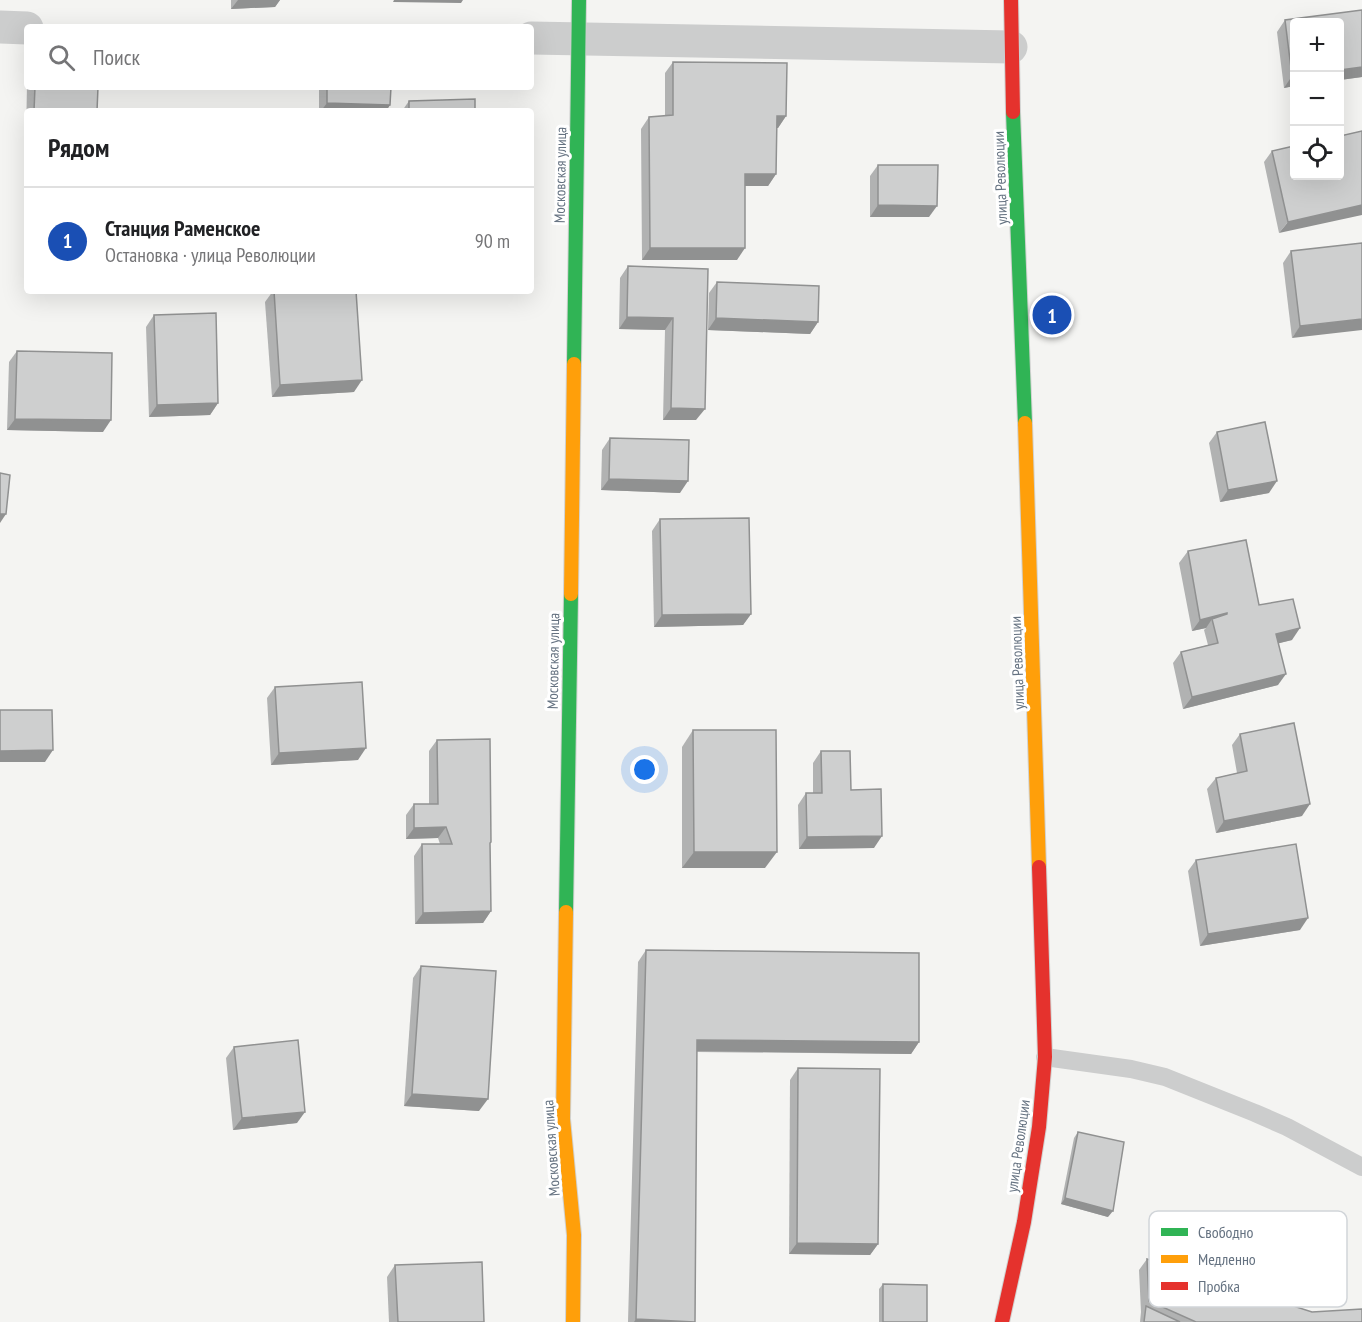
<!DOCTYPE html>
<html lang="ru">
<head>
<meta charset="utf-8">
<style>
  :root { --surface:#fff; --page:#f6f6f6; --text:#202124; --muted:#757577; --line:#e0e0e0; --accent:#1a73e8 }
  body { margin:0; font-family:"PT Sans Narrow",sans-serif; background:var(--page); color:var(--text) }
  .controls { position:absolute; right:18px; top:18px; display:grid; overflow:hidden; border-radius:6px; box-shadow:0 6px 24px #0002 }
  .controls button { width:54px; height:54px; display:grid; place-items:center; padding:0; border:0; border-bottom:2px solid var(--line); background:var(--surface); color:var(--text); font:30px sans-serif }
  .you { position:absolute; left:645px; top:770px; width:21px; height:21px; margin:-15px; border:4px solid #fff; border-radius:50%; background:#1a73e8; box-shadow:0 0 0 9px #1a73e833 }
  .badge { display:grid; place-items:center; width:39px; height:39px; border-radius:50%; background:var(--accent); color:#fff; font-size:20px; font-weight:700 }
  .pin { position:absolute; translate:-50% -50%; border:3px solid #fff; box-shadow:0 2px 6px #0006 }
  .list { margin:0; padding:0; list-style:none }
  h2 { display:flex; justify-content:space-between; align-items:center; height:78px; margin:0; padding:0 24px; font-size:26px }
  h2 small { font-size:20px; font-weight:400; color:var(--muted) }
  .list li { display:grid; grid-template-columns:39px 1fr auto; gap:18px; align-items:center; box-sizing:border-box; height:108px; padding:0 24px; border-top:2px solid var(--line) }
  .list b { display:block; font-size:22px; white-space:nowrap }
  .list p { margin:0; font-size:20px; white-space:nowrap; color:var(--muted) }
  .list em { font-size:20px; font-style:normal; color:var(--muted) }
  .icon { flex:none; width:33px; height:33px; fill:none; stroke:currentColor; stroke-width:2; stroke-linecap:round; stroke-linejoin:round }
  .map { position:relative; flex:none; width:1362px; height:1322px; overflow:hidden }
  .search { position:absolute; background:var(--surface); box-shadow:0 6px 24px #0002; left:24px; top:24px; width:510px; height:66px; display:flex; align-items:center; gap:15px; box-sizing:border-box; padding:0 21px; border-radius:6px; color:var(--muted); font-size:22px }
  .panel { position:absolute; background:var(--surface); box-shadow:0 6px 24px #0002; left:24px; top:108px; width:510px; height:186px; border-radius:6px }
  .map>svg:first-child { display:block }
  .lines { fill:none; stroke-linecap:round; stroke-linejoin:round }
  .fast-casing { stroke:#d1d2d1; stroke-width:16 }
  .slow-casing { stroke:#d1d2d1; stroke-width:16 }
  .jam-casing { stroke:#d1d2d1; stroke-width:16 }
  .lane { stroke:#cccdcd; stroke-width:18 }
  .street { stroke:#cccdcd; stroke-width:33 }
  .fast { stroke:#30b455; stroke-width:14 }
  .slow { stroke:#ff9f0a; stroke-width:14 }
  .jam { stroke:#e5322d; stroke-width:14 }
  .wall { fill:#b1b2b2 }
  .shaded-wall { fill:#909191 }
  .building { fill:#cecfcf; stroke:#909191; stroke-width:1.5 }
  .labels { text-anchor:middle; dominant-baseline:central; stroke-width:6; stroke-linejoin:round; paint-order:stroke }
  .street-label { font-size:15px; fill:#657281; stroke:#fff }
  .key { fill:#fff; stroke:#d1d5d9; stroke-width:1.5 }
  .key-label { font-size:16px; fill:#657281 }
</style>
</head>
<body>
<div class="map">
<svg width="1362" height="1322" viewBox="0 0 1362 1322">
  <rect width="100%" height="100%" fill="#f4f4f2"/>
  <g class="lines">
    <defs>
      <g id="fast">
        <path d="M1013,112L1025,423"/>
        <path d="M574,364L579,0"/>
        <path d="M566,912L571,594"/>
      </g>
      <g id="slow">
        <path d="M1025,423L1039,867"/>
        <path d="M571,594L574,364"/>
        <path d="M566,912L563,1119L574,1235L573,1322"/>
      </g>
      <g id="jam">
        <path d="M1011,0L1013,112"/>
        <path d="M1002,1322L1024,1222L1039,1127L1045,1057L1039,867"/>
      </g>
    </defs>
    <use href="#fast" class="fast-casing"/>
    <use href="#slow" class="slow-casing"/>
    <use href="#jam" class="jam-casing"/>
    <path class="lane" d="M1045,1057L1131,1069L1165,1077L1255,1113L1287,1127L1362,1167"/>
    <g class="street">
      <path d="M0,27L27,28"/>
      <path d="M531,38L1011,47"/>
    </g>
    <use href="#fast" class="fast"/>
    <use href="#slow" class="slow"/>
    <use href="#jam" class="jam"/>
  </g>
  <g class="wall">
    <path d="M231,0H280L275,7L231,9Z"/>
    <path d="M1362,10V77L1340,80V22H1294V86L1284,88L1277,32L1285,20Z"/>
    <path d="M673,62L786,116L778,128H777L776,174L768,186H745L737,260H642L641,129L649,117L665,116V73Z"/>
    <path d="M27,83V87H98L97,111H27V141H26Z"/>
    <path d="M319,87H391L390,105L386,111H319Z"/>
    <path d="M409,101L475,111H402Z"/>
    <path d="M1362,131L1279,233L1264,162L1272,151Z"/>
    <path d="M878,165L929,217H870V176Z"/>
    <path d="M1362,243L1292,338L1283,263L1291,251Z"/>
    <path d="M628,266L708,269L696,420H663L665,330L619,329L620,278Z"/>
    <path d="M717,282L818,322L810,334L708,330L709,293Z"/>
    <path d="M273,291H356L354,392L272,397L265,302Z"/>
    <path d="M154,315L218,403L210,415L149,417L146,327Z"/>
    <path d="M17,351L103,432L7,430L9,362Z"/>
    <path d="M1217,432L1269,493L1220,502L1209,443Z"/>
    <path d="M610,438L680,493L601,490L602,450Z"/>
    <path d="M660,519L751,614L743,625L654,627L652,531Z"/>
    <path d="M1188,551L1259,605L1292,640L1279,643L1278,685L1183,709L1173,663L1181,652L1208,645L1204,630L1206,628L1192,631L1179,563Z"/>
    <path d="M275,687L358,760L271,765L267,698Z"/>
    <path d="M693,730L765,868H682V747Z"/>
    <path d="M1240,734L1302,816L1216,833L1207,789L1216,778L1237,773L1232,745Z"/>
    <path d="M437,740L491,842L490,844L491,911L483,923L415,924L414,856L422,844H440L438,838L406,839V815L414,804H429V751Z"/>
    <path d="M821,751L851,790L874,848L799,849L798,805L806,793H813V763Z"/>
    <path d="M1196,860L1300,930L1200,946L1188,871Z"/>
    <path d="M646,950L919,1042L911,1054L697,1052L695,1322H628L638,962Z"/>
    <path d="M421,966L479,1111L404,1106L413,978Z"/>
    <path d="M234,1047L297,1123L233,1130L226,1058Z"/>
    <path d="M798,1068L878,1244L870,1255L789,1254L790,1080Z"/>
    <path d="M1078,1132L1108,1217L1061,1204L1074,1138Z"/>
    <path d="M1147,1259L1312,1312L1362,1322H1140L1141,1312L1139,1270Z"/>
    <path d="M395,1265L484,1322H389L387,1277Z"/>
    <path d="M883,1284L927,1322H879V1289Z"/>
  </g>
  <g class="shaded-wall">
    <path d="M238,0H280L275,7L231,9Z"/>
    <path d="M394,0H463L461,3L393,2Z"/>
    <path d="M1362,67V77L1340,80V70Z"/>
    <path d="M1292,76H1294V86L1284,88Z"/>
    <path d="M327,103L390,105L386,111H321Z"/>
    <path d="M777,116H786L778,128H769Z"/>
    <path d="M745,174H776L768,186H737Z"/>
    <path d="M878,205L937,206L929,217H870Z"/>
    <path d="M1362,205V215L1279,233L1288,222Z"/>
    <path d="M650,248H745L737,260H642Z"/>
    <path d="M627,317L673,318L665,330L619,329Z"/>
    <path d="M716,318L818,322L810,334L708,330Z"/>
    <path d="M1362,319V330L1292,338L1300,326Z"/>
    <path d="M362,380L354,392L272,397L280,385Z"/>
    <path d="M218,403L210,415L149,417L157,405Z"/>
    <path d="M671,408L705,409L696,420H663Z"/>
    <path d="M15,419L111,420L103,432L7,430Z"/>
    <path d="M609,479L688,481L680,493L601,490Z"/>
    <path d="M1277,481L1269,493L1220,502L1228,490Z"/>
    <path d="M0,514H6L0,523Z"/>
    <path d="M1227,613L1219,625L1212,619L1206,628L1192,631L1200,620Z"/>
    <path d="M751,614L743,625L654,627L662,615Z"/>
    <path d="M1300,628L1292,640L1268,646L1276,634Z"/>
    <path d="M1286,674L1278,685L1183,709L1192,697Z"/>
    <path d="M366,748L358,760L271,765L279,753Z"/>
    <path d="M53,750L45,762H0V751Z"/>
    <path d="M1310,804L1302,816L1216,833L1224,821Z"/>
    <path d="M446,827L438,838L406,839L414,828Z"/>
    <path d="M882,836L874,848L799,849L807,837Z"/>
    <path d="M694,852H777L765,868H682Z"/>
    <path d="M491,911L483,923L415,924L423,913Z"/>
    <path d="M1308,918L1300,930L1200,946L1208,934Z"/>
    <path d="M697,1040L919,1042L911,1054L689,1051Z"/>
    <path d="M412,1094L488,1099L479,1111L404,1106Z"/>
    <path d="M305,1112L297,1123L233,1130L242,1118Z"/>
    <path d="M1065,1198L1113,1211L1108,1217L1061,1204Z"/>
    <path d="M797,1243L878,1244L870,1255L789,1254Z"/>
    <path d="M636,1319L686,1322H634Z"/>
  </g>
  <g class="building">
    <path d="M1362,10V67L1340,70V22H1294V76H1292L1285,20Z"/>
    <path d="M673,62L787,63L786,116H777L776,174H745V248H650L649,117L673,115Z"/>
    <path d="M35,87H98L97,111H34Z"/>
    <path d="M327,87H391L390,105L327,103Z"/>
    <path d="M475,99V111H409V101Z"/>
    <path d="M1362,131V205L1288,222L1272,151L1294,146V176H1340V136Z"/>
    <path d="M878,165H938L937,206L878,205Z"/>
    <path d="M1362,243V319L1300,326L1291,251Z"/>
    <path d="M628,266L708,269L705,409L671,408L673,318L627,317Z"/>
    <path d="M717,282L819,286L818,322L716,318Z"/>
    <path d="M274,291H356L362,380L280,385Z"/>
    <path d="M216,313L218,403L157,405L154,315Z"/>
    <path d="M17,351L112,353L111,420L15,419Z"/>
    <path d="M1265,422L1277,481L1228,490L1217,432Z"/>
    <path d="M610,438L689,440L688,481L609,479Z"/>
    <path d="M0,473L10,475L6,514H0Z"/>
    <path d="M749,518L751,614L662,615L660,519Z"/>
    <path d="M1246,540L1259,605L1293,599L1300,628L1276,634L1286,674L1192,697L1181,652L1218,643L1212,619L1227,614V613L1200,620L1188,551Z"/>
    <path d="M362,682L366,748L279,753L275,687Z"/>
    <path d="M0,710H52L53,750L0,751Z"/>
    <path d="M1294,723L1310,804L1224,821L1216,778L1247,771L1240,734Z"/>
    <path d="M693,730H776L777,852H694Z"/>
    <path d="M490,739L491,842L490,843L491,911L423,913L422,844H452L446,827L414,828V804H438L437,740Z"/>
    <path d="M821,751H850L851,790L881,789L882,836L807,837L806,793H822Z"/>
    <path d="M1296,844L1308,918L1208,934L1196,860Z"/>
    <path d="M646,950L919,953V1042L697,1040L695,1322L636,1319Z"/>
    <path d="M421,966L496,971L488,1099L412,1094Z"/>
    <path d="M298,1040L305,1112L242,1118L234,1047Z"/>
    <path d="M798,1068L880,1069L878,1244L797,1243Z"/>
    <path d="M1078,1132L1124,1142L1113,1211L1065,1198Z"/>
    <path d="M1147,1259L1312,1312L1362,1309V1322H1196L1149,1301Z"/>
    <path d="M482,1262L484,1322H398L395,1265Z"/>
    <path d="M883,1284L927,1285V1322H883Z"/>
    <path d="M1146,1306L1180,1322H1144Z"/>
  </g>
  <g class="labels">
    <g class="street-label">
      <text transform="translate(560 175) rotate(-89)">Московская улица</text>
      <text transform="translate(1000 178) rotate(-92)">улица Революции</text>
      <text transform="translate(553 661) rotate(-89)">Московская улица</text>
      <text transform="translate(1017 663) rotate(-92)">улица Революции</text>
      <text transform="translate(1018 1146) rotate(-82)">улица Революции</text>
      <text transform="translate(551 1148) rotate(-94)">Московская улица</text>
    </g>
  </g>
  <rect x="1149" y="1211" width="198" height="96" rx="9" class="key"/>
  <rect x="1161" y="1228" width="27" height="8" fill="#30b455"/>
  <rect x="1161" y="1255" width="27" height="8" fill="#ff9f0a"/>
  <rect x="1161" y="1282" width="27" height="8" fill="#e5322d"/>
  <g class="key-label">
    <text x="1198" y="1238">Свободно</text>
    <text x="1198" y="1265">Медленно</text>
    <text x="1198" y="1292">Пробка</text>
  </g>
</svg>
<div class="controls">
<button>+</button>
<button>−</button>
<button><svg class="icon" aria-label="locate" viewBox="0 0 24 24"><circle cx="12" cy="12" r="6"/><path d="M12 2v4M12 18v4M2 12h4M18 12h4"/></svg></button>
</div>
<div class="you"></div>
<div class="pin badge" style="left:1052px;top:315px;background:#1a4fb4">1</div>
<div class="search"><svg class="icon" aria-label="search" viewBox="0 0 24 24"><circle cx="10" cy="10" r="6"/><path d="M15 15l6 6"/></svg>Поиск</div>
<section class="panel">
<h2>Рядом<small></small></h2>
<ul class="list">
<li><span class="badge" style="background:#1a4fb4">1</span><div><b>Станция Раменское</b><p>Остановка · улица Революции</p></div><em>90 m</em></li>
</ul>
</section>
</div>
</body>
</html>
